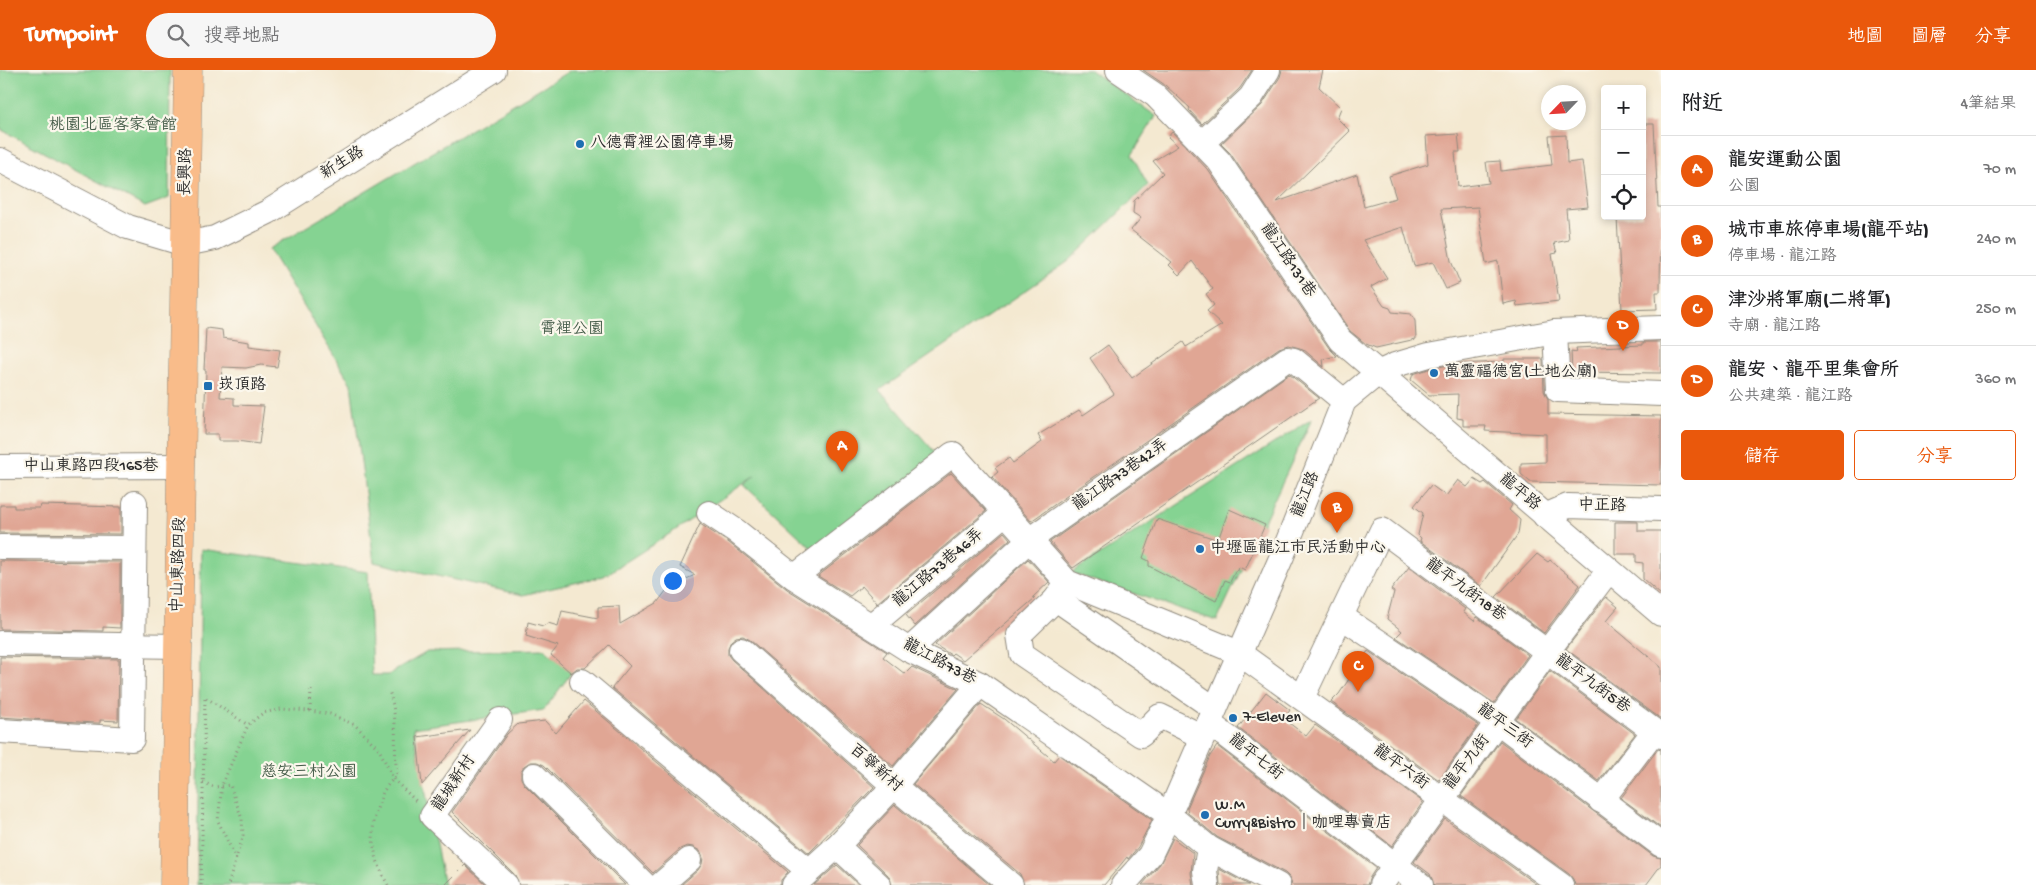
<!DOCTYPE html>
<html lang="zh-TW">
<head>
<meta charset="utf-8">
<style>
  :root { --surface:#fff; --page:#f6f6f6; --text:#202124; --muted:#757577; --line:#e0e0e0; --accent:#ea580c }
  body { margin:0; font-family:"Gochi Hand","LXGW WenKai TC",sans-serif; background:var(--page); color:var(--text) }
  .controls { position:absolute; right:15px; top:15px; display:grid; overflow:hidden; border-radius:5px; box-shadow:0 2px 8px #0003 }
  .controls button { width:45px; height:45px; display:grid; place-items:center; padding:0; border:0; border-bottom:1px solid var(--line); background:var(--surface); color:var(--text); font:25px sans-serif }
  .compass { position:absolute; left:1541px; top:15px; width:45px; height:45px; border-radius:50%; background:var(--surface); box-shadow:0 2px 8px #0003; rotate:245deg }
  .you { position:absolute; left:672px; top:510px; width:18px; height:18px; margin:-12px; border:4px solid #fff; border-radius:50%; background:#1a73e8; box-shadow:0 0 0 8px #1a73e833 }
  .badge { display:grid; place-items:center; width:32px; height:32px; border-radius:50%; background:var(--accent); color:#fff; font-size:16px; font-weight:700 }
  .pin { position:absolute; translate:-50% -41px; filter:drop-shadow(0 1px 2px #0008) }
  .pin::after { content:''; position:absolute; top:26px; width:18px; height:15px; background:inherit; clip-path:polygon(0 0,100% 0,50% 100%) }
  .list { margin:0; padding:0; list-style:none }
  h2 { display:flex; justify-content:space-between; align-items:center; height:65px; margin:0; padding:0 20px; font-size:21px }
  h2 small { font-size:16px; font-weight:400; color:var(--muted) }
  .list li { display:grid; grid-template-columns:32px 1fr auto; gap:15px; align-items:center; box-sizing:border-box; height:70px; padding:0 20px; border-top:1px solid var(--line) }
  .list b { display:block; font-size:19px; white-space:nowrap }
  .list p { margin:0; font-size:16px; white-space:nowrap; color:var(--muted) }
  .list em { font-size:16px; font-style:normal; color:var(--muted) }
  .actions { display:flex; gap:10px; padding:15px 20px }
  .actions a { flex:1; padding:11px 0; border:1px solid var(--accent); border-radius:5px; text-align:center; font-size:18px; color:var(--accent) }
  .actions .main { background:var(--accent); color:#fff }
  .icon { flex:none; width:28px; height:28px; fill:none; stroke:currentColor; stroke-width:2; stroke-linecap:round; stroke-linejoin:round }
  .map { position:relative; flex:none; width:1661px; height:815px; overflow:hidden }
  header { display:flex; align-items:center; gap:30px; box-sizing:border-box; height:70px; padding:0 25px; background:var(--accent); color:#fff }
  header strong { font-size:24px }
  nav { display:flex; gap:28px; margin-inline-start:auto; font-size:18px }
  .search { width:350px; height:45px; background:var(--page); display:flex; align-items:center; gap:12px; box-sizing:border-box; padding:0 18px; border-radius:28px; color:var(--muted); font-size:19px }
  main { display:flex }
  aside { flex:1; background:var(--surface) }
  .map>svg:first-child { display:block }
  .green { fill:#85d392; stroke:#587f5e }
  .building { fill:#e0a694 }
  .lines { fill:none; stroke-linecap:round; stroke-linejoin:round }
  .minor-casing { stroke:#908a7e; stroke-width:26 }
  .major-casing { stroke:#908a7e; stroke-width:29 }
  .path { stroke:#908a7e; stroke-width:3; stroke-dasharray:1 4; stroke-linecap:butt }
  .minor { stroke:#fff; stroke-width:24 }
  .major { stroke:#f9bc8a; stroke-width:28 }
  .poi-dot { fill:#1f6fb2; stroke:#fbf7ec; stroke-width:2 }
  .labels { text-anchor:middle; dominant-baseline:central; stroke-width:4.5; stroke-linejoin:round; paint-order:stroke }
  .park-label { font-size:16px; fill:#465d4a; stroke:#fbf7ec }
  .poi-label { font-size:16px; fill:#2b2b2b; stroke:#fbf7ec; text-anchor:start }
  .street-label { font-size:16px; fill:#2b2b2b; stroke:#fbf7ec }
</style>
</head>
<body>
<header>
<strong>Turnpoint</strong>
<div class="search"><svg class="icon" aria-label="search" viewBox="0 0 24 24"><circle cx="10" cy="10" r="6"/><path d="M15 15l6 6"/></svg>搜尋地點</div>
<nav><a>地圖</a><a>圖層</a><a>分享</a></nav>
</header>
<main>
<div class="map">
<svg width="1661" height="815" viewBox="0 0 1661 815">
  <rect width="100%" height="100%" fill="#fbf7ec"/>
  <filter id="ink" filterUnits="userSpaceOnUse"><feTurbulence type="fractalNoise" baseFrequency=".02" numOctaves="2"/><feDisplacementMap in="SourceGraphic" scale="10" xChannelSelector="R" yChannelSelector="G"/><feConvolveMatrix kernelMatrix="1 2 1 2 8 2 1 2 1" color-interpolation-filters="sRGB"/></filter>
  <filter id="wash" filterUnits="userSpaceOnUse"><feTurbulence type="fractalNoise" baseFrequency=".0096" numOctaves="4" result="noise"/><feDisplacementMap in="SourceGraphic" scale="20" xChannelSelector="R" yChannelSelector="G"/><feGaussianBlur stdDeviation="1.12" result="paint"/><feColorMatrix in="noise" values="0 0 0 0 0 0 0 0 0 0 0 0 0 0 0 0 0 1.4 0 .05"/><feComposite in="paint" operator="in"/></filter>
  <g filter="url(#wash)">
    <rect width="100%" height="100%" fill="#f4e9d1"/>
    <g class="green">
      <path d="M0,0H170L169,128L145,137L0,59Z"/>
      <path d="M571,0H1090L1156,46L1132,85L1148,115L1069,191L880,320L940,388L817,483L744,415L755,406L677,459L604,506L523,525L374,492L351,314L269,179Z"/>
      <path d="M1312,349L1217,551L1071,503Z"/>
      <path d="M201,479L368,502L372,605H388L427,582L544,579L572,602L544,640L413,658L444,815H197Z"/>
    </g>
    <g id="blocks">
      <g class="building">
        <path d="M1143,0H1252L1240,18L1202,54L1189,40L1190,38L1165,15Z"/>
        <path d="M1282,0H1323L1319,17L1341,38L1337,48L1350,61L1277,132L1357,104L1364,137L1396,128L1389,106L1428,94L1426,66L1458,64L1460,82H1455L1458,117L1489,113L1486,92L1500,91L1501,101L1552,95L1549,66L1566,65L1567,93L1582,91L1588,137L1566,139L1569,170L1554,173L1557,183L1552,184L1559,231L1517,236L1516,231L1503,234L1498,191L1486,194L1478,137L1441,139L1451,191L1460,213L1446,219L1433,192L1414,196L1403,157L1363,170L1387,208L1371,217L1384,236L1390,238L1392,242L1411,244L1415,251L1416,269L1376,278L1366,274L1350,261L1230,83L1221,74L1262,35L1280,7Z"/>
        <path d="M1642,54H1654L1658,137H1661L1660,222H1656L1657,239L1622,240L1617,148L1642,146Z"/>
        <path d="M1172,62L1208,100L1329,278L1337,286L1323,289L1324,297L1303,279L1296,277L1288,275L1279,278L1031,451L992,407L998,402L995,398L1009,388L1013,393L1042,372L1038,365L1079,340L1083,345L1114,324L1090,288L1108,275L1132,308L1183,272L1186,277L1222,255L1207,241L1214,235L1206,224L1213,219L1192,191L1179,205L1169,195L1172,192L1131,160L1141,148L1133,143L1134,131L1163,103L1153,91L1178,76L1168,67Z"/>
        <path d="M206,258L222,260L223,268L249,272V276L280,280L277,297L261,295L246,298L222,297L220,327L234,328V335L264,336L259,374L237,371H218V364H204L206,300H204Z"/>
        <path d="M1643,272H1661V303L1572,302L1571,281L1577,282L1576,278L1643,275Z"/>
        <path d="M1504,289H1543L1544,321L1548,329V344L1661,346V415L1530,412L1521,404V393L1546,392V364L1485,361L1486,356H1463V349L1457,348L1458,324L1429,325L1411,310L1413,304L1432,298L1455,294L1504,292Z"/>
        <path d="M1289,304L1319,328L1073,498L1050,472Z"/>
        <path d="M951,403L986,441L877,533L862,516L850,526L818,506Z"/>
        <path d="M1474,409L1482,414L1485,412L1512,435L1509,440L1520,450L1518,464L1481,516L1420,471L1421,468L1418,465L1423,443L1414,436L1431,415L1446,426L1458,410L1467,417Z"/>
        <path d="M0,435H14V438H40L41,435L121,437V464L0,463Z"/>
        <path d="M1229,439L1265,455L1245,500L1239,497L1238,501L1236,500L1230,512L1225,510L1216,531L1149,496V491L1143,488L1157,449L1218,470Z"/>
        <path d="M1615,452H1638V461H1661V525L1643,509V493L1636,492V484H1615Z"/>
        <path d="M700,454L728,472L787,519L887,582L883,587L905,604L912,597L958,619L893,696L750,570L743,566L736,567L731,571L728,578V585L732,590L874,717L809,783L612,618L630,596L609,575L585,598H577L571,603L551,585L558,576L526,566L528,552L543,556L548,553L558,556L562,541L598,548V537L619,536L620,554L657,533L669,517L695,505L680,497Z"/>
        <path d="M1004,462L1010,469L915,556L906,545Z"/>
        <path d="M1537,484L1548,492L1550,490L1580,515L1544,563L1496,527Z"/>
        <path d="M1028,489L1049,512L1033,527L1035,528L963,590L953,583L951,585L935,575Z"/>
        <path d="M0,491L120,492V558L103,557V561L0,559Z"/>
        <path d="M1409,497L1465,539L1463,542L1474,551L1477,547L1528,585L1494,633L1396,567L1402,561L1387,549L1394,522L1391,520Z"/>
        <path d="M1606,527L1618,537L1606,551L1661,597V649L1566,579Z"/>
        <path d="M1368,581L1478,655L1439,710L1331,632L1339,624Z"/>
        <path d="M0,587L119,589L118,651L100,650V653H94L0,647Z"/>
        <path d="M1550,601L1635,664L1599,711L1516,649Z"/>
        <path d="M1266,622L1290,640L1284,649L1306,666L1315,655L1423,732L1392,776L1238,658Z"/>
        <path d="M584,631L788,802L781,810V815H681L698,800L702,794L703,788L700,781L693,777L687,776L680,779L653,803L544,695L537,692H530L524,696L521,701V708L524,714L625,815H519L515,805L452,742L507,664L518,654L545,651L556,663Z"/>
        <path d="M981,634L1004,649L1054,691L1059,685L1152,750L1138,777L1128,789L1127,787L1104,815H1024L1020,804L913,714Z"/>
        <path d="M470,660L422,715L417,667Z"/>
        <path d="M1500,671L1653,786L1661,788V795L1646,815H1575L1573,809L1569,804L1461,726Z"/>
        <path d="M1217,676L1376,798L1370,807L1367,815H1292L1290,808L1285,803L1217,767L1188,743L1187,738L1210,686Z"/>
        <path d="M1658,679L1661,680V758L1621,728Z"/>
        <path d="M895,735L990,815H892L888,805L857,775Z"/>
        <path d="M1445,749L1537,815H1434L1430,804L1414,792Z"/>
        <path d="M1173,768L1193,783L1191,803L1193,815H1142L1160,794Z"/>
        <path d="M465,795L486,815H445Z"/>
        <path d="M837,795L859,815H814Z"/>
        <path d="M1219,799L1249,815H1220Z"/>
      </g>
    </g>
  </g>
  <g filter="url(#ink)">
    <use href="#blocks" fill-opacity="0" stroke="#908a7e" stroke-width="1"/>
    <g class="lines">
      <defs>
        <g id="minor">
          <path d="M1118,0L1155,25L1219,91L1340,270L1661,544"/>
          <path d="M1202,73L1251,27L1268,0"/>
          <path d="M0,90L128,157L185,174L215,168L268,142L494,0"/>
          <path d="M1555,262L1558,320L1661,324"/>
          <path d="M0,397L182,396"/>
          <path d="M709,443L736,461L794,507L909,580L980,614L1169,745L1209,778L1278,815"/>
          <path d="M1545,446L1568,436L1661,439"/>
          <path d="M0,477L134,478"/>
          <path d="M794,507L953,384L1067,512L1239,583L1561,815"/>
          <path d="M1064,517L1056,529L1215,639"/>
          <path d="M1056,529L1019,565L1022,584L1141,665L1160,646L1203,667"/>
          <path d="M1342,547L1498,652L1661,775"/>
          <path d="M872,555L1005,443"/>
          <path d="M0,573L178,576"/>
          <path d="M741,580L894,716L1011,815"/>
          <path d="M909,580L1029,470L1287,289L1294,290L1344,331"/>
          <path d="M582,611L808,800"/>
          <path d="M1302,628L1382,460L1661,666"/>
          <path d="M500,650L432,746L506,815"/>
          <path d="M1209,653L1421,815"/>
          <path d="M0,661L132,669L135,433"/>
          <path d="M534,705L645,815"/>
          <path d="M1601,731L1654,661"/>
          <path d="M837,776L879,815"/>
          <path d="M660,815L689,790"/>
          <path d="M794,815L837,776L894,716L980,614"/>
          <path d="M1123,815L1150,785L1169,745L1282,486L1344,331L1378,303L1395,295L1429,285L1555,262L1661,258"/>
          <path d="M1207,815L1205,801L1209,778"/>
          <path d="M1381,815L1547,582L1609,500"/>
        </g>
        <path id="major" d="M174,815L188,0"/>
      </defs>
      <use href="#minor" class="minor-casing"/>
      <use href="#major" class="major-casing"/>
      <g class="path">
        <path d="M310,641L311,620"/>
        <path d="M203,712L214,717L230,715L242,749L243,765L228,815"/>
        <path d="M236,789L218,751L222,715L248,655L263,643L281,639L310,641L330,644L355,655L379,679L394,710L418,733"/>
        <path d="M201,815L205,627L248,655"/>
        <path d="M388,815C373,788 368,762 379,733C381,729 382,723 385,719C388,714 394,709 397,704C393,676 399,648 389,621"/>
      </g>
      <use href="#minor" class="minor"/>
      <use href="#major" class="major"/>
    </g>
  </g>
  <g class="poi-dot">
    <circle cx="580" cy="74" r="5"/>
    <circle cx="1434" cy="303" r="5"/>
    <rect x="203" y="311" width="10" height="10" rx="2.5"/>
    <circle cx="1200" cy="479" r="5"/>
    <circle cx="1233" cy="648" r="5"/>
    <circle cx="1205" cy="745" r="5"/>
  </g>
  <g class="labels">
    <g class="park-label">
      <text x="113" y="56">桃園北區客家會館</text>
      <text x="572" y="260">霄裡公園</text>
      <text x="309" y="703">慈安三村公園</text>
    </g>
    <g class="poi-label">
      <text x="590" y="74">八德霄裡公園停車場</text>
      <text x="1444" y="303">萬靈福德宮(土地公廟)</text>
      <text x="218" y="316">崁頂路</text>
      <text x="1210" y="479">中壢區龍江市民活動中心</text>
      <text x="1243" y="648">7-Eleven</text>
      <text x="1215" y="736">W.M<tspan x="1215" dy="18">Curry&amp;Bistro｜咖哩專賣店</tspan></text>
    </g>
    <g class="street-label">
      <text transform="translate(343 94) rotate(-32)">新生路</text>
      <text transform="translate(187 102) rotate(-89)">長興路</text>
      <text transform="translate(1287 191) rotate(56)">龍江路131巷</text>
      <text x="91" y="397">中山東路四段165巷</text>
      <text transform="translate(1121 406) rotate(-35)">龍江路73巷42弄</text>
      <text transform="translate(1519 423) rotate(40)">龍平路</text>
      <text transform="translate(1307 425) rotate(-68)">龍江路</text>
      <text transform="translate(1602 437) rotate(1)">中正路</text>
      <text transform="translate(180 495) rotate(-88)">中山東路四段</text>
      <text transform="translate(939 499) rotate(-40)">龍江路73巷46弄</text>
      <text transform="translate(1465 521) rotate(36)">龍平九街18巷</text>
      <text transform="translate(939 593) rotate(28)">龍江路73巷</text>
      <text transform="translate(1592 615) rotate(36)">龍平九街5巷</text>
      <text transform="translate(1504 657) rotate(36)">龍平三街</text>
      <text transform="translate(1255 688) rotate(38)">龍平七街</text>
      <text transform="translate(1468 693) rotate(-53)">龍平九街</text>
      <text transform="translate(1400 698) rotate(36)">龍平六街</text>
      <text transform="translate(875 699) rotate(41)">百寧新村</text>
      <text transform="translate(455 714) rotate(-56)">龍城新村</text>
    </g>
  </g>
</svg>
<div class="controls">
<button>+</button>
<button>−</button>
<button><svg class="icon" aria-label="locate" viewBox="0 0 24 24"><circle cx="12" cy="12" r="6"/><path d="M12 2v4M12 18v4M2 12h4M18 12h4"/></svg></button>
</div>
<svg class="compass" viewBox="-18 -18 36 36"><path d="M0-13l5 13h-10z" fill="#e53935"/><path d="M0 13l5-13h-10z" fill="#757577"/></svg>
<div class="you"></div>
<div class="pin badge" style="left:842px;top:402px">A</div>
<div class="pin badge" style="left:1337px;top:463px">B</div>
<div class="pin badge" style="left:1358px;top:622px">C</div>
<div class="pin badge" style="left:1623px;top:281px">D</div>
</div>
<aside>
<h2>附近<small>4筆結果</small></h2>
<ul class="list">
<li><span class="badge">A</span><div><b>龍安運動公園</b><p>公園</p></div><em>70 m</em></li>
<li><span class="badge">B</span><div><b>城市車旅停車場(龍平站)</b><p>停車場 · 龍江路</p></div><em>240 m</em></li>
<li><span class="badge">C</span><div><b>津沙將軍廟(二將軍)</b><p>寺廟 · 龍江路</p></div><em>250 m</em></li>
<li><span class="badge">D</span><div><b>龍安、龍平里集會所</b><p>公共建築 · 龍江路</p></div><em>360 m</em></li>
</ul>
<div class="actions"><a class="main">儲存</a><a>分享</a></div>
</aside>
</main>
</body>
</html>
